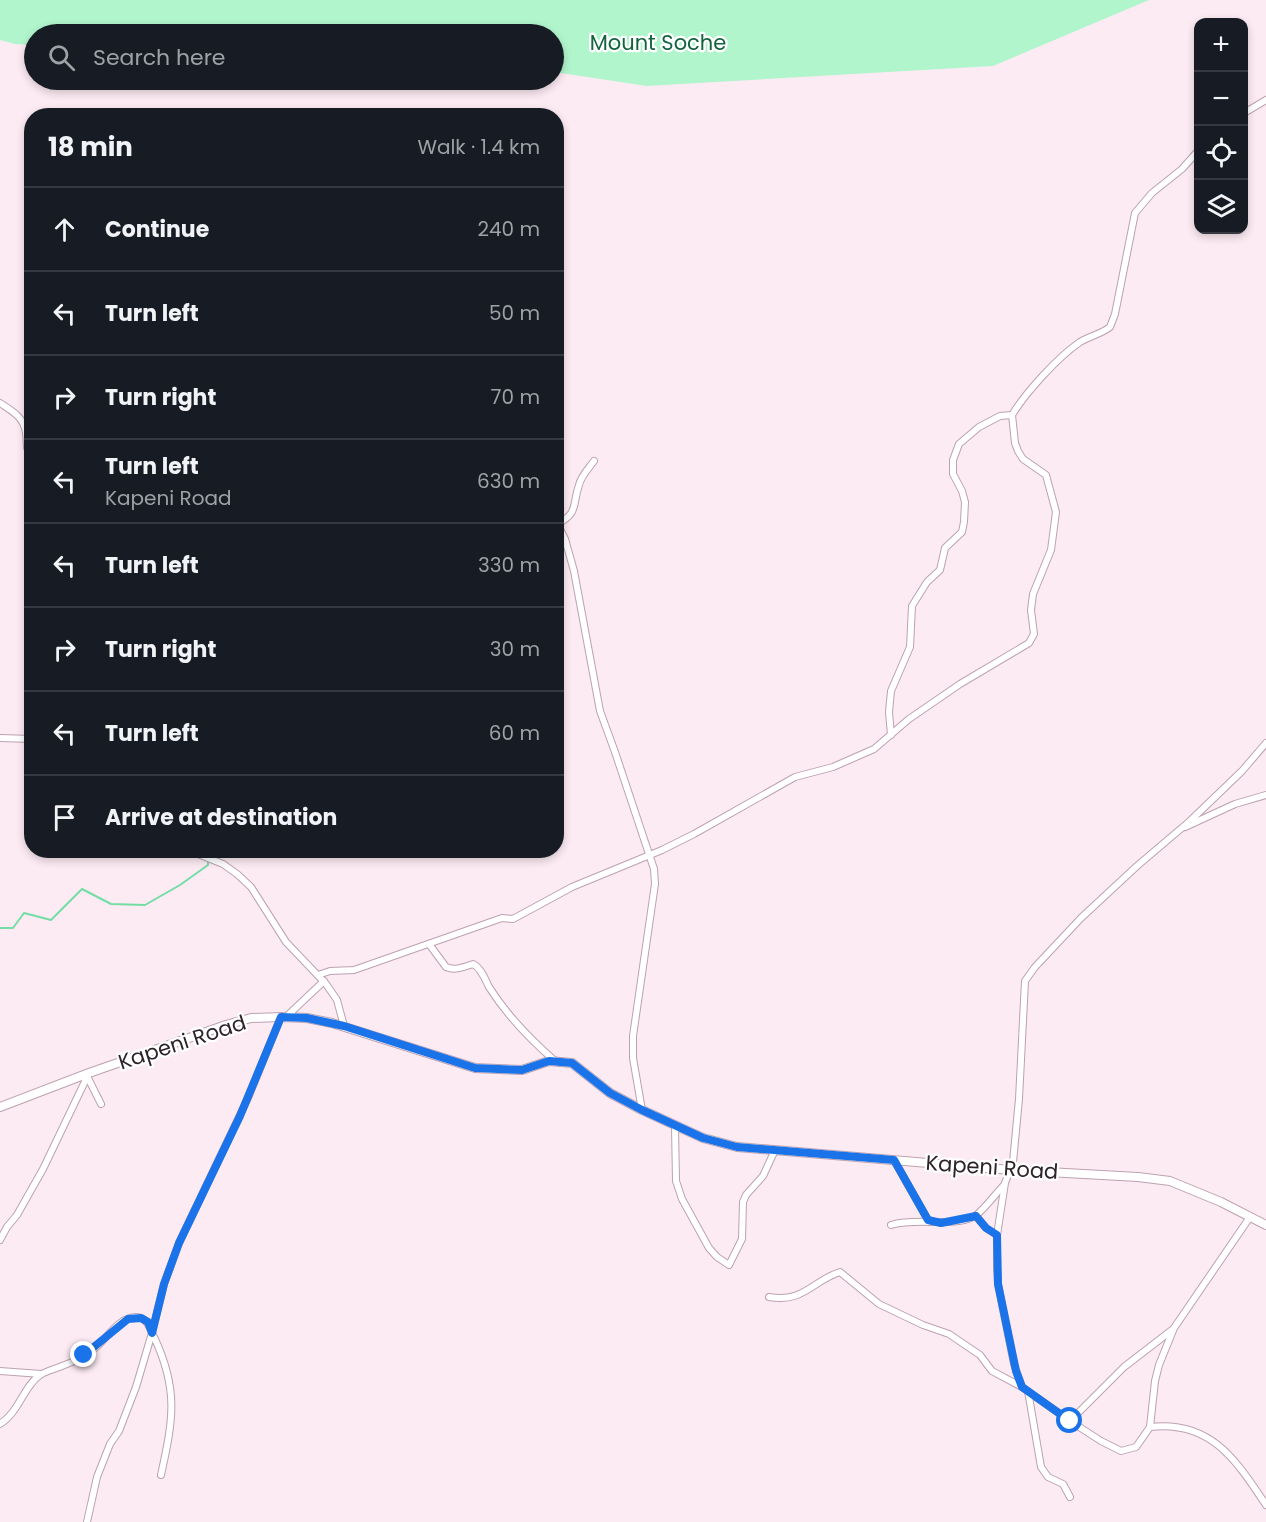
<!DOCTYPE html>
<html lang="en">
<head>
<meta charset="utf-8">
<style>
  :root { --surface:#171b24; --page:#242831; --text:#f1f3f6; --muted:#9ea1a6; --line:#363941 }
  body { margin:0; font-family:Poppins,sans-serif; background:var(--page); color:var(--text) }
  .controls { position:absolute; right:18px; top:18px; display:grid; overflow:hidden; border-radius:12px; box-shadow:0 3px 9px #0003 }
  .controls button { width:54px; height:54px; display:grid; place-items:center; padding:0; border:0; border-bottom:2px solid var(--line); background:var(--surface); color:var(--text); font:30px sans-serif }
  .stop { position:absolute; width:18px; height:18px; margin:-14px; border:4px solid #1a73e8; border-radius:50%; background:#fff }
  .stop.end { background:#1a73e8; border-color:#fff; box-shadow:0 2px 6px #0008 }
  .list { margin:0; padding:0; list-style:none }
  h2 { display:flex; justify-content:space-between; align-items:center; height:78px; margin:0; padding:0 24px; font-size:26px }
  h2 small { font-size:20px; font-weight:400; color:var(--muted) }
  .list li { display:grid; grid-template-columns:39px 1fr auto; gap:18px; align-items:center; box-sizing:border-box; height:84px; padding:0 24px; border-top:2px solid var(--line) }
  .list b { display:block; font-size:22px; white-space:nowrap }
  .list p { margin:0; font-size:20px; white-space:nowrap; color:var(--muted) }
  .list em { font-size:20px; font-style:normal; color:var(--muted) }
  .icon { flex:none; width:33px; height:33px; fill:none; stroke:currentColor; stroke-width:2; stroke-linecap:round; stroke-linejoin:round }
  .map { position:relative; flex:none; width:1266px; height:1522px; overflow:hidden }
  .search { position:absolute; background:var(--surface); box-shadow:0 3px 9px #0003; left:24px; top:24px; width:540px; height:66px; display:flex; align-items:center; gap:15px; box-sizing:border-box; padding:0 21px; border-radius:33px; color:var(--muted); font-size:22px }
  .panel { position:absolute; background:var(--surface); box-shadow:0 3px 9px #0003; left:24px; top:108px; width:540px; height:750px; border-radius:24px }
  .map>svg:first-child { display:block }
  .green { fill:#b1f5cd }
  .lines { fill:none; stroke-linecap:round; stroke-linejoin:round }
  .stream { stroke:#74dda5; stroke-width:2 }
  .street-casing { stroke:#bda1af; stroke-width:8 }
  .secondary-casing { stroke:#bda1af; stroke-width:10 }
  .street { stroke:#fff; stroke-width:6 }
  .secondary { stroke:#fff; stroke-width:8 }
  .route { stroke:#1a73e8; stroke-width:8 }
  .labels { text-anchor:middle; dominant-baseline:central; stroke-width:4.5; stroke-linejoin:round; paint-order:stroke }
  .park-label { font-size:21px; fill:#156440; stroke:#fff }
  .street-label { font-size:21px; fill:#2e2329; stroke:#fff }
</style>
</head>
<body>
<div class="map">
<svg width="1266" height="1522" viewBox="0 0 1266 1522">
  <rect width="100%" height="100%" fill="#fdebf4"/>
  <path class="green" d="M0,0H1149L993,66L647,86L554,72V34H34V45L15,44L0,40Z"/>
  <g class="lines">
    <path class="stream" d="M0,928H13L24,913L51,920L82,889L111,904L145,905L180,885L208,865V861"/>
    <defs>
      <g id="street">
        <path d="M1244,113L1266,100"/>
        <path d="M0,403C12,411 24,417 26,433C28,444 24,446 32,457"/>
        <path d="M556,521L565,539L574,571L600,711L615,752L654,869L655,884L633,1036V1058L642,1110"/>
        <path d="M557,524C579,513 572,505 579,485C581,476 589,468 594,461"/>
        <path d="M891,735L889,712L891,691L910,647L912,606L927,582L940,570L945,548L962,532L964,522L965,502L962,491L953,474V460L959,444L979,427L1000,416L1012,415"/>
        <path d="M0,738L32,739"/>
        <path d="M1185,827L1235,804L1266,795"/>
        <path d="M188,850L223,864L237,874L251,887L286,942L326,984L337,1000L344,1026"/>
        <path d="M429,944L446,967C455,971 464,967 473,964C481,968 485,979 489,987C506,1014 531,1040 555,1061"/>
        <path d="M318,975L330,971L354,970L502,918L513,919L572,887L662,850L694,834L795,777L833,767L874,749L909,719L960,684L1029,643L1034,634L1031,610L1033,594L1051,550L1056,512L1046,475L1023,459L1018,451L1015,443L1012,415C1026,392 1058,357 1080,342C1090,336 1101,334 1110,327L1115,314L1135,213L1152,193L1182,169L1198,151"/>
        <path d="M286,1017L324,981"/>
        <path d="M87,1076L101,1104"/>
        <path d="M675,1126L676,1181L682,1199L709,1248L717,1257L729,1265L742,1239L743,1202L746,1195L763,1176L775,1150"/>
        <path d="M894,1160L928,1220"/>
        <path d="M976,1216L986,1228L997,1235"/>
        <path d="M1250,1217L1174,1328L1159,1365L1155,1381L1150,1427C1211,1420 1236,1460 1266,1505"/>
        <path d="M891,1225C917,1217 953,1228 975,1216C983,1211 997,1192 1004,1185"/>
        <path d="M0,1240L7,1227L17,1215L43,1169L89,1073"/>
        <path d="M769,1297C804,1303 812,1281 840,1272L879,1304L923,1325L949,1334L980,1355L992,1371L1022,1387"/>
        <path d="M0,1371L41,1374"/>
        <path d="M1029,1392L1070,1421L1124,1367L1172,1330"/>
        <path d="M1070,1421L1101,1441L1121,1451L1136,1447L1150,1427"/>
        <path d="M0,1424C20,1411 23,1387 40,1375C46,1371 55,1369 62,1366C73,1362 84,1357 94,1349C107,1339 119,1316 137,1317C148,1318 150,1329 154,1337C179,1390 173,1420 161,1475"/>
        <path d="M1070,1497L1063,1484L1048,1477L1041,1467L1028,1391L1022,1387L1014,1364L998,1284L997,1268V1235L1005,1183L1013,1162L1019,1099L1025,981L1035,967L1081,918L1137,866L1190,821L1242,771L1266,743"/>
        <path d="M87,1522L97,1477L110,1444L119,1431L136,1387L152,1333L164,1284L179,1243L248,1098L281,1017"/>
      </g>
      <path id="secondary" d="M0,1107L89,1073L226,1025L251,1018L281,1017L307,1018L332,1023L475,1068L522,1070L549,1061L572,1063L610,1093L642,1110L703,1138L737,1147L1011,1170L1138,1177L1170,1181L1221,1202L1266,1225"/>
    </defs>
    <use href="#street" class="street-casing"/>
    <use href="#secondary" class="secondary-casing"/>
    <use href="#street" class="street"/>
    <use href="#secondary" class="secondary"/>
  </g>
  <g class="lines">
    <path class="route" d="M84,1355L128,1319L141,1318L148,1322L152,1333L164,1284L179,1243L240,1116L281,1017L307,1018L344,1026L475,1068L522,1070L549,1061L572,1063L610,1093L642,1110L703,1138L737,1147L894,1160L928,1220L941,1223L976,1216L986,1228L997,1235L998,1284L1016,1371L1022,1387L1070,1421"/>
  </g>
  <g class="labels">
    <g class="park-label">
      <text x="658" y="42">Mount Soche</text>
    </g>
    <g class="street-label">
      <text transform="translate(182 1042) rotate(-18)">Kapeni Road</text>
      <text transform="translate(992 1167) rotate(4)">Kapeni Road</text>
    </g>
  </g>
</svg>
<div class="controls">
<button>+</button>
<button>−</button>
<button><svg class="icon" aria-label="locate" viewBox="0 0 24 24"><circle cx="12" cy="12" r="6"/><path d="M12 2v4M12 18v4M2 12h4M18 12h4"/></svg></button>
<button><svg class="icon" aria-label="layers" viewBox="0 0 24 24"><path d="M12 4l9 5-9 5-9-5zM3 14l9 5 9-5"/></svg></button>
</div>
<div class="stop" style="left:1070px;top:1421px"></div>
<div class="stop end" style="left:84px;top:1355px"></div>
<div class="search"><svg class="icon" aria-label="search" viewBox="0 0 24 24"><circle cx="10" cy="10" r="6"/><path d="M15 15l6 6"/></svg>Search here</div>
<section class="panel">
<h2>18 min<small>Walk · 1.4 km</small></h2>
<ul class="list">
<li><svg class="icon" aria-label="ahead" viewBox="0 0 24 24"><path d="M12 20V5M6 11l6-6 6 6"/></svg><div><b>Continue</b></div><em>240 m</em></li>
<li><svg class="icon" aria-label="left" viewBox="0 0 24 24"><path d="M17 20v-9H6M10 6l-5 5 5 5"/></svg><div><b>Turn left</b></div><em>50 m</em></li>
<li><svg class="icon" aria-label="right" viewBox="0 0 24 24"><path d="M7 20v-9h11M14 6l5 5-5 5"/></svg><div><b>Turn right</b></div><em>70 m</em></li>
<li><svg class="icon" aria-label="left" viewBox="0 0 24 24"><path d="M17 20v-9H6M10 6l-5 5 5 5"/></svg><div><b>Turn left</b><p>Kapeni Road</p></div><em>630 m</em></li>
<li><svg class="icon" aria-label="left" viewBox="0 0 24 24"><path d="M17 20v-9H6M10 6l-5 5 5 5"/></svg><div><b>Turn left</b></div><em>330 m</em></li>
<li><svg class="icon" aria-label="right" viewBox="0 0 24 24"><path d="M7 20v-9h11M14 6l5 5-5 5"/></svg><div><b>Turn right</b></div><em>30 m</em></li>
<li><svg class="icon" aria-label="left" viewBox="0 0 24 24"><path d="M17 20v-9H6M10 6l-5 5 5 5"/></svg><div><b>Turn left</b></div><em>60 m</em></li>
<li><svg class="icon" aria-label="arrive" viewBox="0 0 24 24"><path d="M6 21V4h12l-3 4 3 4H6"/></svg><div><b>Arrive at destination</b></div></li>
</ul>
</section>
</div>
</body>
</html>
